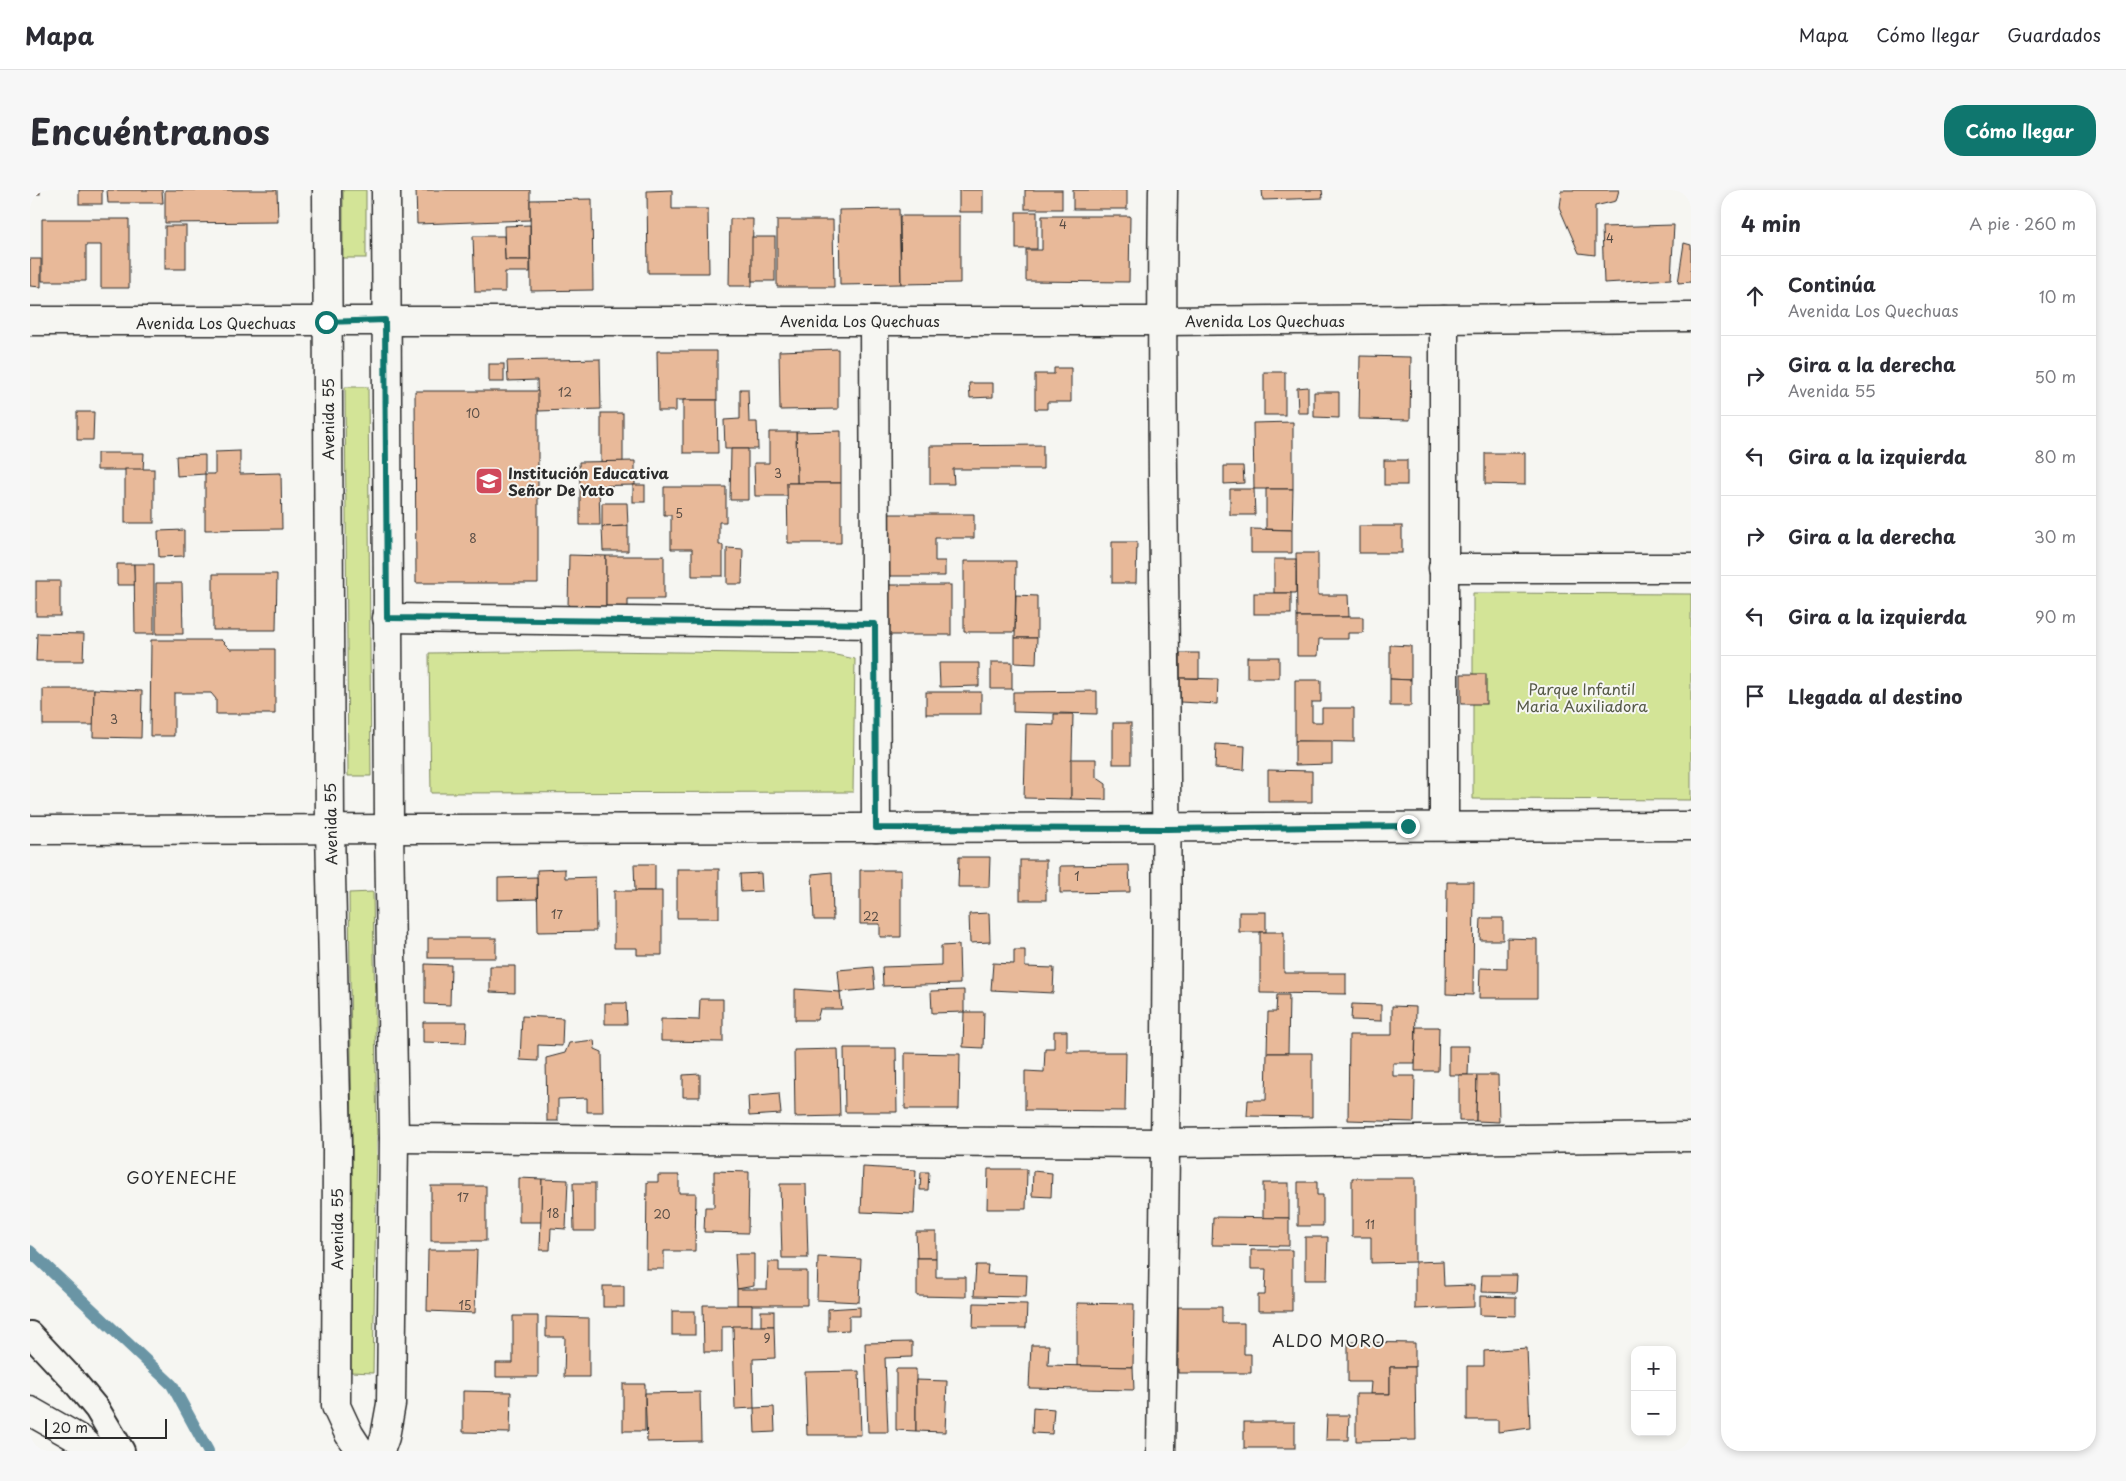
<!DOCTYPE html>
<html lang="es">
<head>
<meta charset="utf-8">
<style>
  :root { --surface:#fff; --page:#f7f7f7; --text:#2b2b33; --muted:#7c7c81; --line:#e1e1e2; --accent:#0f766e }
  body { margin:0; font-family:"Playpen Sans",sans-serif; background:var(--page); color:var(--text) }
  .controls { position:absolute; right:15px; bottom:15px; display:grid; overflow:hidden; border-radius:10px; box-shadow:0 2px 8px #0003 }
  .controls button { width:45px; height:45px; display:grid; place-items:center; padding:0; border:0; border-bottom:1px solid var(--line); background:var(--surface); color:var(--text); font:25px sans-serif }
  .scale { position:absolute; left:15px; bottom:12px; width:122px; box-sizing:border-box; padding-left:5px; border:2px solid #2b2b2b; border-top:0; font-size:14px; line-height:18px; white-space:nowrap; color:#2b2b2b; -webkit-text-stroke:4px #f6f6f2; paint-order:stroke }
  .stop { position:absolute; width:15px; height:15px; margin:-11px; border:4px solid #0f766e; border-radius:50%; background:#fff }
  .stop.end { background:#0f766e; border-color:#fff; box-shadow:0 1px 5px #0008 }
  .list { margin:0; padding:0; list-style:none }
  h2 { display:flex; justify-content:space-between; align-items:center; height:65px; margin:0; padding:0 20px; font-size:21px }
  h2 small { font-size:16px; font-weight:400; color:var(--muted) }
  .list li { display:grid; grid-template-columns:32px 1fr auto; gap:15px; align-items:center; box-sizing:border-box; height:80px; padding:0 20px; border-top:1px solid var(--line) }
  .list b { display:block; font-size:19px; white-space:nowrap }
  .list p { margin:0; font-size:16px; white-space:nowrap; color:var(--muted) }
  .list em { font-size:16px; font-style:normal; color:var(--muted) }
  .icon { flex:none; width:28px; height:28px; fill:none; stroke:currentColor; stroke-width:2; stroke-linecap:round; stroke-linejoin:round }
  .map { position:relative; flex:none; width:1661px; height:1261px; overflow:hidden; border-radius:20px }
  header { display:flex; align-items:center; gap:30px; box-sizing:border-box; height:70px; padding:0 25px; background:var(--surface); border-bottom:1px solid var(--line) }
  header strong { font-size:24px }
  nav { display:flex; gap:28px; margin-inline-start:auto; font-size:18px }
  .intro { display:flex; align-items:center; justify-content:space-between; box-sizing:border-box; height:120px; padding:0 30px }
  h1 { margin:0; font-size:35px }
  .button { padding:12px 22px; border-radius:20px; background:var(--accent); color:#fff; font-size:18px; font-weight:700 }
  main { display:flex; gap:30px; padding:0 30px }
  aside { flex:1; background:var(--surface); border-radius:20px; box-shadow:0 2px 8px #0003 }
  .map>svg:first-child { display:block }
  .green { fill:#d3e497; stroke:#7f8861 }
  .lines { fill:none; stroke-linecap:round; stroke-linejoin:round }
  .stream { stroke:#6a95a5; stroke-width:12 }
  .building { fill:#e8b999; stroke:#2b2b2b }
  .service-casing { stroke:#2b2b2b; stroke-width:28 }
  .minor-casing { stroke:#2b2b2b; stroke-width:31 }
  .tertiary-casing { stroke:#2b2b2b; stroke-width:31 }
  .service { stroke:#f6f6f2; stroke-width:24 }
  .minor { stroke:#f6f6f2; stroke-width:28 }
  .tertiary { stroke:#f6f6f2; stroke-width:28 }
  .route { stroke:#0f766e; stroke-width:6 }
  .labels { text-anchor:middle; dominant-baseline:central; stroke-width:4; stroke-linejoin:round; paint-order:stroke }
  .number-label { font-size:12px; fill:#5a4e46 }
  .street-label { font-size:15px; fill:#2b2b2b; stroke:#f6f6f2 }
  .poi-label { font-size:15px; font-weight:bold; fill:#2b2b2b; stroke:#f6f6f2; text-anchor:start }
  .park-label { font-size:15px; fill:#555946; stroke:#f6f6f2 }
  .neighbourhood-label { font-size:16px; letter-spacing:1px; fill:#2b2b2b; stroke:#f6f6f2 }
</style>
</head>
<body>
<header>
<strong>Mapa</strong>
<nav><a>Mapa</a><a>Cómo llegar</a><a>Guardados</a></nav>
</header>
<div class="intro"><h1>Encuéntranos</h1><a class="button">Cómo llegar</a></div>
<main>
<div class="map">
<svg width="1661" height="1261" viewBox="0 0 1661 1261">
  <rect width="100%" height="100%" fill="#f6f6f2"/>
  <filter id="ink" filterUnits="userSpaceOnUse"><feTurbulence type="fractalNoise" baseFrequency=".02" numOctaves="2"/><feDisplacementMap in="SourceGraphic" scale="10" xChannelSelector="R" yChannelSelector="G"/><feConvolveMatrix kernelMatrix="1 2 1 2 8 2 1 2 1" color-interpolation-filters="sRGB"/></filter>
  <g filter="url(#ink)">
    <g class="green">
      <rect x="313" y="0" width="23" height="68"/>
      <path d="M315,197H338L341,586H318Z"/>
      <path d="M1443,403L1661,404V610L1443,609Z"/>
      <path d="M568,461L801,464L825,469L823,602L401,603L399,463Z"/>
      <path d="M343,702L347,951L343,1183L321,1182L322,949L319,703Z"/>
    </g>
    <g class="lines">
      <path class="stream" d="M0,1061L142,1195L178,1261"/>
    </g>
    <g class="building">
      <rect x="0" y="0" width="10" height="4"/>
      <rect x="49" y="0" width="23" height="14"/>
      <path d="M77,0H132L133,13H78Z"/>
      <path d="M135,0H247L248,32L135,33Z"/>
      <path d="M386,0H500V30L387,34Z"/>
      <path d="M642,0V19H678L679,83H618L617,1Z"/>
      <rect x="929" y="0" width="24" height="22"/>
      <rect x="995" y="0" width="37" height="19"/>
      <rect x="1043" y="0" width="54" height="19"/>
      <path d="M1232,0H1292L1293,8L1233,10Z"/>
      <path d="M1531,0H1589L1586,11L1565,16V65L1549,63L1529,17Z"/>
      <path d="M562,9L563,100L501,101L500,10Z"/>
      <path d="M869,19L871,94L810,95L809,20Z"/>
      <rect x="986" y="22" width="21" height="37"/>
      <path d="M870,26H930V93L871,94Z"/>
      <path d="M1012,26H1100L1099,92L996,91V60H1012Z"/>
      <path d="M12,29H99V98H71V55H56V91H12Z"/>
      <path d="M700,29H723L722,96H699Z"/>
      <path d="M747,30H803L804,97H747Z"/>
      <path d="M500,35V70H475L474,36Z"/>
      <path d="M1644,35L1641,89L1574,93L1572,37Z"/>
      <rect x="135" y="36" width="21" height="43"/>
      <path d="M443,46H474L475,70H500V82H475V102H445Z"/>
      <rect x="722" y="47" width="23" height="44"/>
      <path d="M1654,53L1661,55V92L1648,93Z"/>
      <path d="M0,69H11V97L0,96Z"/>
      <path d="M808,159V219L750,220L749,161Z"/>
      <path d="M627,161H687V210H646V221H628Z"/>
      <path d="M1330,166L1381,167L1380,230L1329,229Z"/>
      <path d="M570,169L571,219L508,221L507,190L478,191L477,171Z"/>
      <rect x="459" y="174" width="15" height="18"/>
      <path d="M1024,178H1041V212H1017V219H1005V184H1024Z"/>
      <rect x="1234" y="182" width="21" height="43"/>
      <path d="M939,193H963V207L940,208Z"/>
      <path d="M1278,197V223H1268L1267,198Z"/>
      <path d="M710,199H718L719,232H727L728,259H695L694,230L710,229Z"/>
      <path d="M385,201H508V393H386Z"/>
      <path d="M1284,202H1309V228L1284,227Z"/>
      <path d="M653,210H687L688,263H653Z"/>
      <path d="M47,222H64L63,250H47Z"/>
      <rect x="571" y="223" width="22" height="49"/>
      <path d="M1263,232V299H1224L1223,233Z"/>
      <path d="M811,241V293H767L766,242Z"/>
      <path d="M739,242H766L767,293H757L758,306H725L724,273H739Z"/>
      <path d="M1013,255V279H923L924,294H900V256Z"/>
      <path d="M701,259H718V310H700Z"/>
      <path d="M210,261V284L251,283L252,339L175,340V284H185V262Z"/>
      <path d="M67,263H114L113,280H67Z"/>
      <path d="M1455,263H1495V295L1455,294Z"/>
      <path d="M175,265V284L147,286L146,266Z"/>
      <rect x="1354" y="270" width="23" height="25"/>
      <path d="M605,271V295L550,296L549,272Z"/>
      <path d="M1194,276H1213L1214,293L1194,294Z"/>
      <rect x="95" y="279" width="29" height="54"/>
      <path d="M757,293H811V353H758Z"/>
      <rect x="603" y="295" width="12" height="17"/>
      <path d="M550,296H569L570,335H550Z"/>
      <path d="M634,297H696V332H689V355H693V386H662V359H641V325H634Z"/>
      <path d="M1200,299H1224L1225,325H1200Z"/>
      <path d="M1236,299H1263L1262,340L1236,339Z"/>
      <path d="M572,313H597L598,336L572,337Z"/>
      <path d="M850,324H944V348H905V371H915V386H850Z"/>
      <path d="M598,336V361H573L572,337Z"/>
      <rect x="1329" y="336" width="43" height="27"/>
      <path d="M1221,339L1262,340V363H1221Z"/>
      <path d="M154,340V366L129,367L128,341Z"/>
      <path d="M1082,352H1107L1106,393H1082Z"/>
      <path d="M697,358L713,359L712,394H697Z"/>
      <path d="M1266,363H1288V405H1318L1319,427H1267Z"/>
      <path d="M539,365L576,366V417L538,418Z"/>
      <path d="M576,366H634V409H598V417H576Z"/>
      <rect x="1244" y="369" width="22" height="34"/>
      <path d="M934,371H986L985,442H934Z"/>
      <path d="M87,374H104L105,395H87Z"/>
      <path d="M104,374H124V444H105Z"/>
      <path d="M183,384H247L246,440H183Z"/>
      <rect x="6" y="391" width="24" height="35"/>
      <path d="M126,393H152L153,444H126Z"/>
      <rect x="854" y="395" width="67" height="50"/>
      <rect x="1224" y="403" width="37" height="21"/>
      <path d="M986,405L1007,406V448H985Z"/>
      <path d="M1267,427H1333V443H1318V449H1289L1288,466H1267Z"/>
      <path d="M7,443L54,444L53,471H6Z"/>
      <path d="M985,448H1007L1006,474L985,473Z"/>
      <path d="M121,450H191L200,459H245V524H186V509L181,503H144V546H120Z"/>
      <path d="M1360,455L1381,456V490L1360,489Z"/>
      <rect x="1150" y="463" width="19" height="25"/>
      <rect x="1217" y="467" width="32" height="21"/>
      <rect x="961" y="472" width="21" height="27"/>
      <path d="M909,473H949V496L910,497Z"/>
      <rect x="1431" y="484" width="25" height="30"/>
      <path d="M1150,488L1188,489L1187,514L1150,512Z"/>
      <path d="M1360,489L1381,490V516H1360Z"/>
      <path d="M1265,490H1291V512H1282V532H1292V518H1324V552L1265,551Z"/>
      <rect x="13" y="499" width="51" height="36"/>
      <path d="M64,499L112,501L111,548L63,547Z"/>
      <path d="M1067,501V524L983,522V502Z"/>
      <rect x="896" y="502" width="55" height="22"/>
      <path d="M1024,524H1043L1041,609L994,608L996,534L1024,535Z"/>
      <rect x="1083" y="533" width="18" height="41"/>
      <path d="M1265,551H1302V574L1265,575Z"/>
      <path d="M1186,554L1215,556L1214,580L1185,578Z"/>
      <path d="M1041,569H1066V587L1076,594V610L1041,609Z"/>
      <path d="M1238,580L1282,581V612H1238Z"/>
      <path d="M929,667H960L959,697H928Z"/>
      <rect x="990" y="670" width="26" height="40"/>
      <path d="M604,674H625V701H605Z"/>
      <path d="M1099,675L1100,702L1030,703V676Z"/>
      <path d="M535,679V688L565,687L566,741L508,742L507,680Z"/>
      <rect x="647" y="679" width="42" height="49"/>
      <path d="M830,680H871V747H850V734H830Z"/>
      <path d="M802,682L803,730H784L782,684Z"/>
      <path d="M731,683L732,701L711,702L710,684Z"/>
      <path d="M507,687V709L468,710V688Z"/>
      <path d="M1417,692H1444L1443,805L1416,804Z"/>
      <path d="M584,701H632V765H607V758H584Z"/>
      <rect x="1209" y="722" width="27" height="20"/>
      <path d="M959,723L960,752L940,753L939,724Z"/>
      <path d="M1451,728H1473V750H1450Z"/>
      <path d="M1230,742H1254V783H1316V804L1230,803Z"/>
      <rect x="398" y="748" width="68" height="20"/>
      <path d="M1477,748L1507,749V808H1449L1450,778L1477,779Z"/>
      <path d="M929,755L930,794L853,796L852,777L911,775V756Z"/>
      <path d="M984,760H995V777L1024,778L1023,803L961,800L963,773L984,774Z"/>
      <path d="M395,774L421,775L420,815L395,814Z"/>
      <path d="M460,776H485V803L460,802Z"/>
      <path d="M843,777L845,799L810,802L808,780Z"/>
      <path d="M765,799L810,802L812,819H790L787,830H765Z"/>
      <path d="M934,800V822L902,823L901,801Z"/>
      <path d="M1247,805H1259L1258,863H1237L1238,822H1246Z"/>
      <path d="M670,809H693V852L631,851V829L669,830Z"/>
      <path d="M575,813H596L597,834H575Z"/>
      <path d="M1322,814L1351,815V831L1321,830Z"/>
      <path d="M1362,816L1386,817L1385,873H1363V886H1385L1384,932L1318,930L1319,845H1362Z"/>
      <path d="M934,822H954L953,858L933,857Z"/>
      <path d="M492,826L533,828L532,856L508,855V871L490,870Z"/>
      <path d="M393,832H437L436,853L393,852Z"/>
      <path d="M1386,837H1409L1408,881H1385Z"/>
      <path d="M1024,841H1037V862H1096L1095,921L995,920V881L1014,882L1015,858H1024Z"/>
      <path d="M564,850L565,859L572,862L573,922H557V908L528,909V931H517L516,868L535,863L539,853Z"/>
      <path d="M1419,856H1439L1438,885H1419Z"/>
      <path d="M814,858H866L867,922H815Z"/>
      <path d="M808,859L810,926L765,927L764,860Z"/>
      <path d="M875,863L930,864L929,919H875Z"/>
      <path d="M1237,863H1282V927L1217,926L1218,910H1236Z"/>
      <path d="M670,884V907H653V885Z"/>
      <path d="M1429,885H1447L1446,931H1429Z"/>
      <path d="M1447,885H1468L1469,932L1446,931Z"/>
      <path d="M749,903L751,924L719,926L718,906Z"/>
      <path d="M833,977L886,980L884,1024L831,1022Z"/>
      <path d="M958,979H997L996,1019H957Z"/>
      <path d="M684,981L719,982L718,1043L674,1042L675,1017H684Z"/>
      <path d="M1003,981L1022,983L1021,1007L1002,1006Z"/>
      <path d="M891,982H899L898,1000H890Z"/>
      <path d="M628,985H649V1003H666L665,1061H634V1079H616L617,992H628Z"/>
      <path d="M489,988L512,989V1032H489Z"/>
      <path d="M1322,988H1385V1072L1341,1073V1047H1322Z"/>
      <path d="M512,989L538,990L536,1039L521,1038L520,1060H510Z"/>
      <path d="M1268,992H1287V1005H1293V1036H1268Z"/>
      <path d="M543,993H565V1041H544Z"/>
      <rect x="1233" y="993" width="26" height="35"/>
      <path d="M750,994H776L778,1068H752Z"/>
      <rect x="401" y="996" width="55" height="55"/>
      <path d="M1183,1027L1259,1028V1056L1182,1055Z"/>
      <path d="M886,1042H906V1068H887Z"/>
      <path d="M1275,1047H1298L1297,1090H1275Z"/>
      <path d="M398,1060H447L445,1123L397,1121Z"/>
      <path d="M1221,1060H1262V1121H1228V1105H1235L1236,1079H1221Z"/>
      <path d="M705,1064H724V1096L707,1099Z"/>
      <path d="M788,1067L831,1069L829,1112L787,1110Z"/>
      <path d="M887,1068H906V1087H936V1107L887,1106Z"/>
      <path d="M1413,1071L1414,1096L1444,1095V1117L1385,1119V1072Z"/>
      <path d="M738,1072H749V1081H777V1115H707V1099H737Z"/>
      <path d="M946,1075H958L957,1084L997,1085L996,1107L944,1106Z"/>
      <path d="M1452,1085H1487L1486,1103L1451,1102Z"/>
      <rect x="573" y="1096" width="21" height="21"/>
      <path d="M1450,1106L1486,1107V1126L1450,1125Z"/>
      <path d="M944,1113L997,1114L996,1138H943Z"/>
      <path d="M1047,1113L1104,1114L1103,1177L1047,1176Z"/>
      <path d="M673,1115H722V1136L692,1137V1162H674Z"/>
      <path d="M830,1117V1126H819V1140L798,1141V1119Z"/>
      <path d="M1148,1117H1192V1133H1214V1164H1221V1183H1148Z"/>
      <rect x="642" y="1121" width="23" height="24"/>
      <rect x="731" y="1121" width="13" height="15"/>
      <path d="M483,1126H508V1187H466V1173H483Z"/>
      <path d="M516,1127L559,1128V1187H534L535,1147H516Z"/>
      <path d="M703,1136H744L745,1168L723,1169L724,1218L705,1219Z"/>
      <path d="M882,1152V1167L855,1168L858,1242H838L835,1153Z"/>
      <path d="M1318,1152L1385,1153V1177H1360V1204H1340L1341,1192H1318Z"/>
      <path d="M1001,1155H1019L1018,1175L1103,1177L1104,1200L999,1198Z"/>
      <path d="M1497,1158L1500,1238L1468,1242V1230H1437V1176H1454V1161Z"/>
      <path d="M1360,1177H1385L1386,1250L1326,1251V1204H1360Z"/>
      <path d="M866,1179H886V1241L866,1240Z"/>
      <path d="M829,1181L831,1245H777L775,1182Z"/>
      <path d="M886,1190L917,1191L915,1242L886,1241Z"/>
      <rect x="593" y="1194" width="22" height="47"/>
      <path d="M433,1201L481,1202L480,1243L433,1242Z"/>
      <path d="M670,1202L671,1251L617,1252L615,1203Z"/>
      <path d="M744,1217L745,1242L725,1243L724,1218Z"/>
      <path d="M1003,1217L1024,1219L1022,1244L1002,1243Z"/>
      <path d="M1297,1225H1319L1318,1250H1296Z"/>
      <rect x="1214" y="1232" width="51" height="26"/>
    </g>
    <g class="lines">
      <defs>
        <path id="service" d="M0,1144L43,1190L67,1219L92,1261"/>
        <g id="minor">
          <path d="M1414,129V636"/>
          <path d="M0,131H1131L1661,127"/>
          <path d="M844,131L846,638"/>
          <path d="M1413,378H1661"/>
          <path d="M357,428L845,434"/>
          <path d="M0,640L1661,636"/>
          <path d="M364,948L1135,953L1661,947"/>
          <path d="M0,1221L51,1250L64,1261"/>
          <path d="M1131,1261C1134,1037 1138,813 1136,589C1135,393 1130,196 1133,0"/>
        </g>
        <g id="tertiary">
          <path d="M297,0L300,639L307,958L306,1216L319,1244L330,1261"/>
          <path d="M350,1261L355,1247L361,1214L364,948L359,639L356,0"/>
        </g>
      </defs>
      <use href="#service" class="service-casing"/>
      <use href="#minor" class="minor-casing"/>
      <use href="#tertiary" class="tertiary-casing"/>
      <use href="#service" class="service"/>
      <use href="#minor" class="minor"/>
      <use href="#tertiary" class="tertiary"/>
    </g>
  </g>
  <g class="lines" filter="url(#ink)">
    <path class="route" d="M296,132L355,130L357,428L845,434L846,638L1136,639L1378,636"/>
  </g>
  <defs>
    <symbol id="school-square" viewBox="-11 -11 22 22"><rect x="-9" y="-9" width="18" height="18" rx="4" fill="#d1495b" stroke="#f6f6f2"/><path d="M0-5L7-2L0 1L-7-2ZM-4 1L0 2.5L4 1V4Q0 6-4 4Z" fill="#fff"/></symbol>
  </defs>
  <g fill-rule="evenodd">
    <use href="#school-square" x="443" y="275" width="32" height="32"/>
  </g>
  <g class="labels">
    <g class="number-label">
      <text x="1033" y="34">4</text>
      <text x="1580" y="48">4</text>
      <text x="535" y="202">12</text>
      <text x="443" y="223">10</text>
      <text x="748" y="283">3</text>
      <text x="649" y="323">5</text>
      <text x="443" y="348">8</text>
      <text x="84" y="529">3</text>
      <text x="1047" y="686">1</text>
      <text x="527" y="724">17</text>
      <text x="841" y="726">22</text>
      <text x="433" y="1007">17</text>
      <text x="523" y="1023">18</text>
      <text x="632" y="1024">20</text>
      <text x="1340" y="1034">11</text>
      <text x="435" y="1115">15</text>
      <text x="737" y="1148">9</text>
    </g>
    <g class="street-label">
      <text x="830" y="130">Avenida Los Quechuas</text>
      <text x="1235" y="130">Avenida Los Quechuas</text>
      <text x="186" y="132">Avenida Los Quechuas</text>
      <text transform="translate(297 229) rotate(-90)">Avenida 55</text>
      <text transform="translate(300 634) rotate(-91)">Avenida 55</text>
      <text transform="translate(306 1039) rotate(-90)">Avenida 55</text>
    </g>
    <g class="poi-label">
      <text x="478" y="282">Institución Educativa<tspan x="478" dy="17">Señor De Yato</tspan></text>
    </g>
    <g class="park-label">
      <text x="1552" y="498">Parque Infantil<tspan x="1552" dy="17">Maria Auxiliadora</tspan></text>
    </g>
    <g class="neighbourhood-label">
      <text x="152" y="987">GOYENECHE</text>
      <text x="1299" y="1150">ALDO MORO</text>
    </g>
  </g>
</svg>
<div class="controls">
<button>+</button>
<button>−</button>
</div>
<div class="scale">20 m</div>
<div class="stop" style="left:296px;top:132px"></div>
<div class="stop end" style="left:1378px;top:636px"></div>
</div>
<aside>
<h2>4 min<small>A pie · 260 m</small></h2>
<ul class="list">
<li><svg class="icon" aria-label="ahead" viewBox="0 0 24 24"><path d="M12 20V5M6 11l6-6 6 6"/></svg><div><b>Continúa</b><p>Avenida Los Quechuas</p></div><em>10 m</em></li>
<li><svg class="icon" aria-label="right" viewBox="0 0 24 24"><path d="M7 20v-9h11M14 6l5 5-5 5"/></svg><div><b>Gira a la derecha</b><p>Avenida 55</p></div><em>50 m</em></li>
<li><svg class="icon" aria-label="left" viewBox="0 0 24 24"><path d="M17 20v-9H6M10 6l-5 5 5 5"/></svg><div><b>Gira a la izquierda</b></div><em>80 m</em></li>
<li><svg class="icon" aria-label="right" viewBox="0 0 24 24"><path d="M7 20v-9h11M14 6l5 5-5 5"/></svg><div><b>Gira a la derecha</b></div><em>30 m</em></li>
<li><svg class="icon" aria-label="left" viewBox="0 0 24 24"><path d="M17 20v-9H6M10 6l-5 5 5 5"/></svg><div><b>Gira a la izquierda</b></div><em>90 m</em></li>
<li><svg class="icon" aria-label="arrive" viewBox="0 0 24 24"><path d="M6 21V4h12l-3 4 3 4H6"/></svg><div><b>Llegada al destino</b></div></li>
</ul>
</aside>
</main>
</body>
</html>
